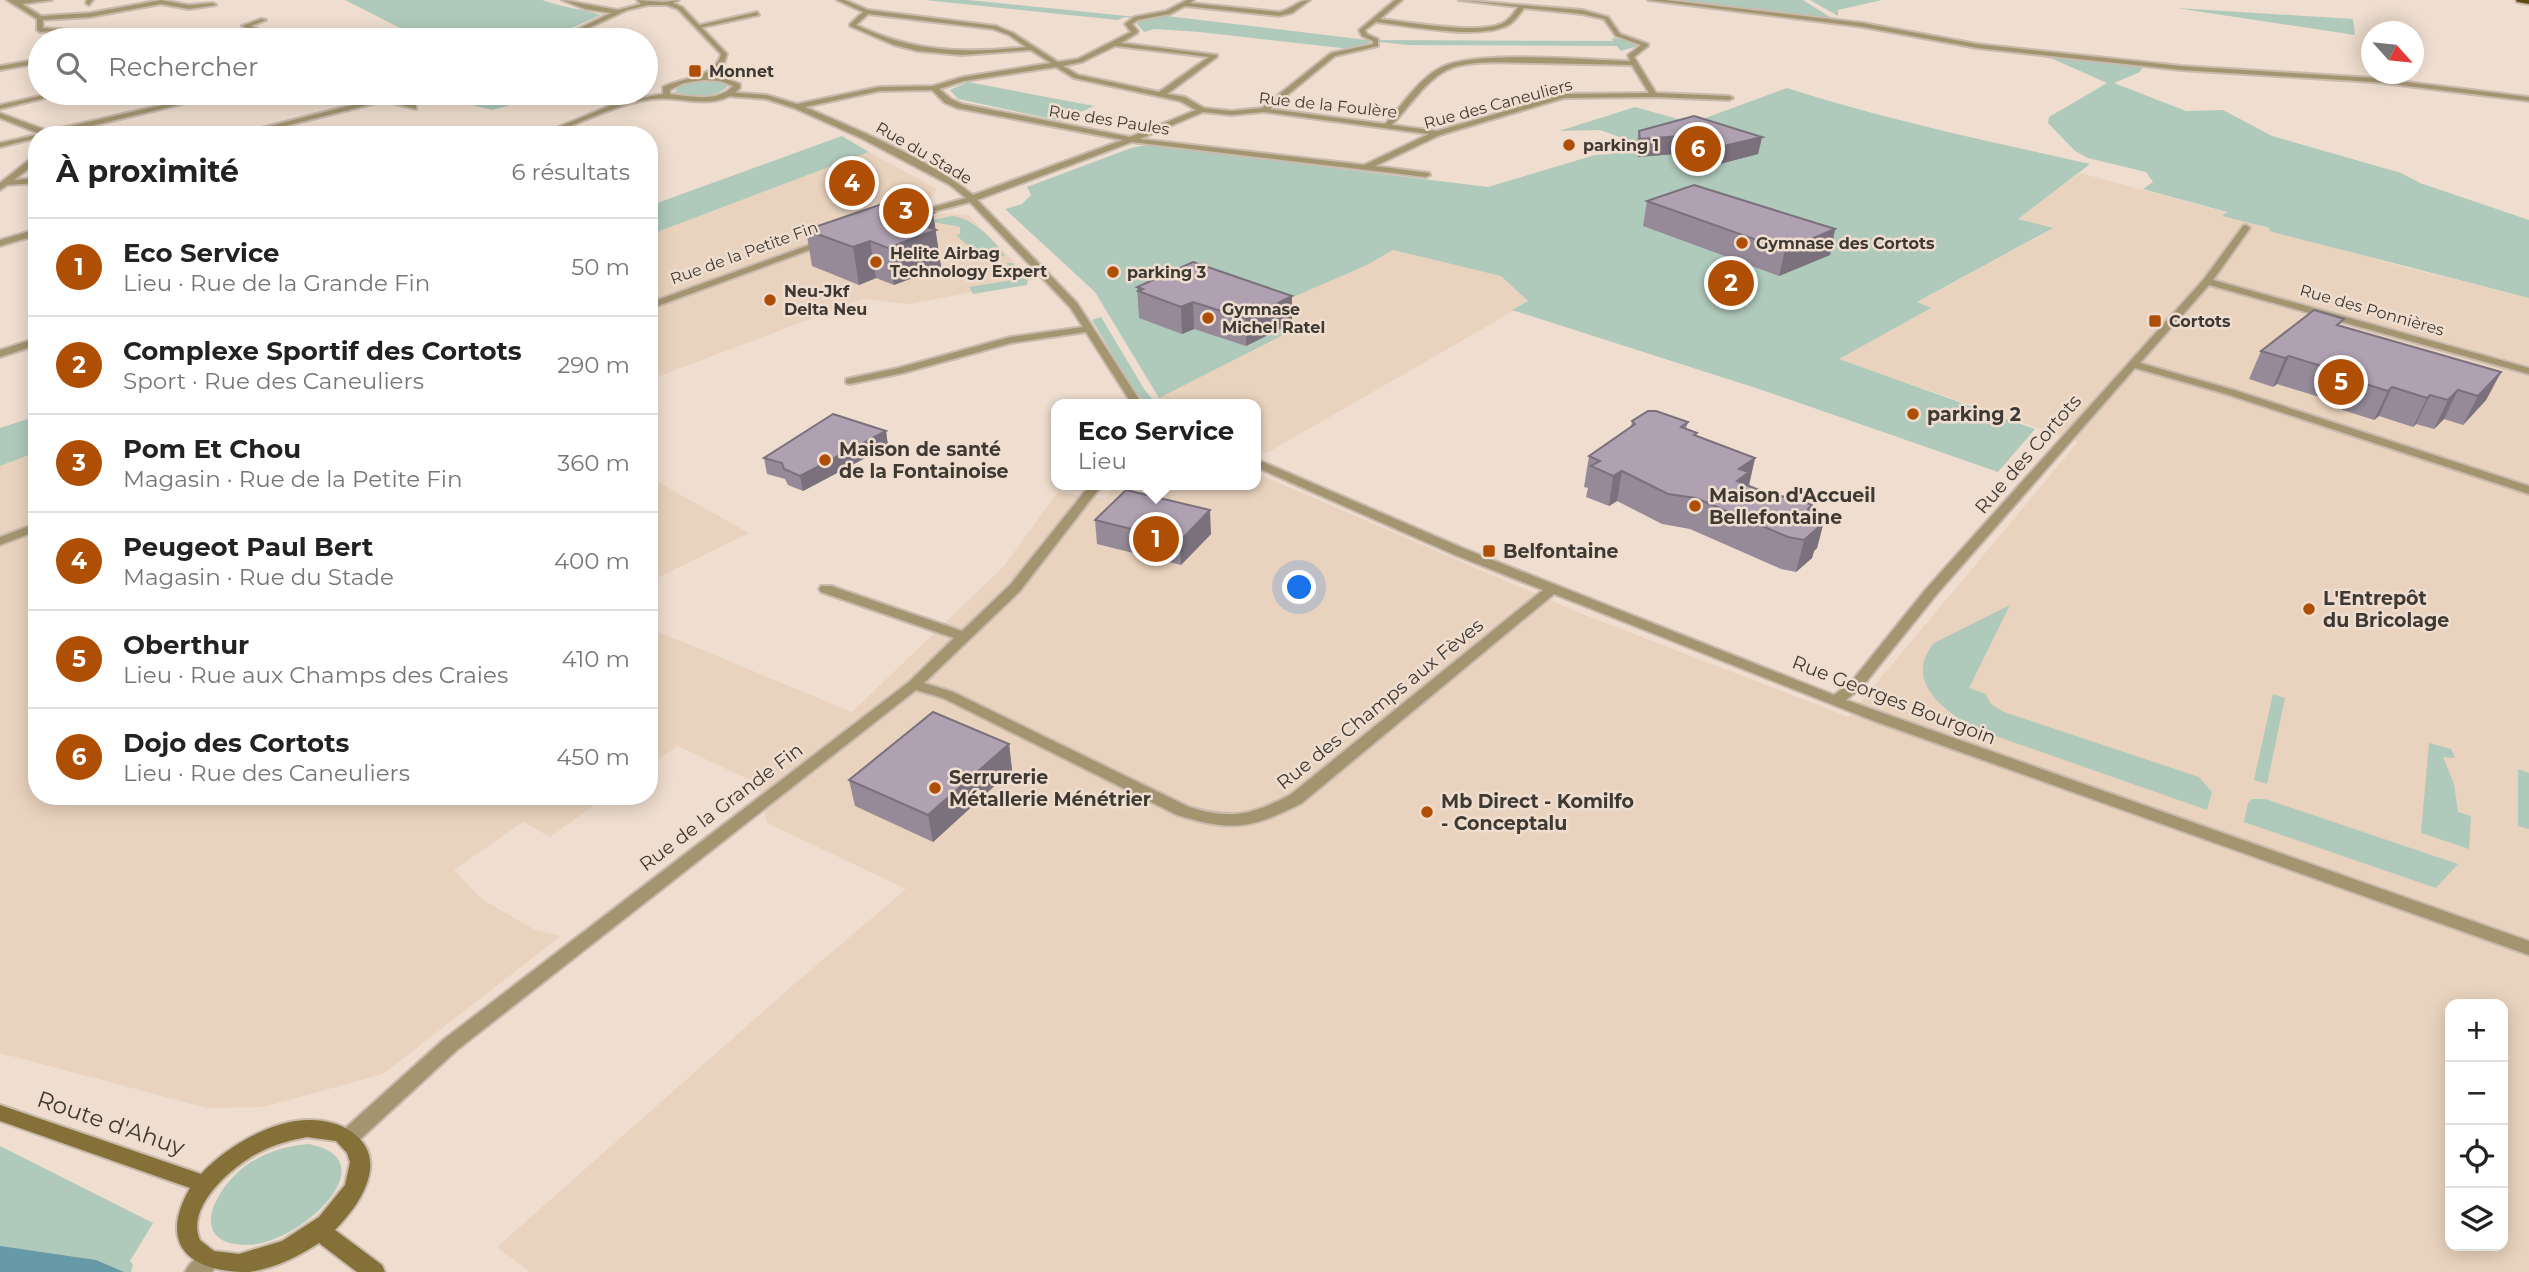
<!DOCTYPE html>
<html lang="fr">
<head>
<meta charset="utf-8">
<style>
  :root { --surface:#fff; --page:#f2f2f2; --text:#222; --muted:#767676; --line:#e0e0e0; --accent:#af4f06 }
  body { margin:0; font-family:Montserrat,sans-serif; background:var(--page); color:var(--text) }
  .controls { position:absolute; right:21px; bottom:21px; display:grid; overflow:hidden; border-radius:14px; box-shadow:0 4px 18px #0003 }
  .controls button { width:63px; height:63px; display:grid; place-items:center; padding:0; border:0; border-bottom:2px solid var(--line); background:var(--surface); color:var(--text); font:35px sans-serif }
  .compass { position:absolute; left:2361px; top:21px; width:63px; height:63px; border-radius:50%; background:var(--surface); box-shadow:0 4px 18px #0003; rotate:117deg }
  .you { position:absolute; left:1300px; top:588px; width:24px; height:24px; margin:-18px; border:5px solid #fff; border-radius:50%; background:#1a73e8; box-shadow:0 0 0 10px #1a73e833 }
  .badge { display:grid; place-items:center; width:46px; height:46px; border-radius:50%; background:var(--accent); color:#fff; font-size:23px; font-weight:700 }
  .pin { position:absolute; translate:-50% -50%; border:4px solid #fff; box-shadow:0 2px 7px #0006 }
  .popup { position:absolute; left:1051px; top:399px; width:210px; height:91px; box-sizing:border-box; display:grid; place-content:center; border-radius:14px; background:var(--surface); filter:drop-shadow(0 2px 5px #0005); font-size:23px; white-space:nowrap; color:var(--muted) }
  .popup b { font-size:26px; color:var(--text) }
  .popup::after { content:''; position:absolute; left:50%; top:100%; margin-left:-14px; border:14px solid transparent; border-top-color:var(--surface) }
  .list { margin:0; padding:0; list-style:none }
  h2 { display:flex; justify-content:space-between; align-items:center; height:91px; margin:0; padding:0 28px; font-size:30px }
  h2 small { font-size:23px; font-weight:400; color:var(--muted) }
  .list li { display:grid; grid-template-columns:46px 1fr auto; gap:21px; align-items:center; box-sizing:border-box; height:98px; padding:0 28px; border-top:2px solid var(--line) }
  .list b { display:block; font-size:26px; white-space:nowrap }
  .list p { margin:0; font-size:23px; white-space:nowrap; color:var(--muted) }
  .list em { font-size:23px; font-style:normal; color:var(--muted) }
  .icon { flex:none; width:38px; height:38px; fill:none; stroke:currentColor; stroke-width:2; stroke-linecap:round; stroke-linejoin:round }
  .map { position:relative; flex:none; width:2529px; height:1272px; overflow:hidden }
  .search { position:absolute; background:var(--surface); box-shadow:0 4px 18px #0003; left:28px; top:28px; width:630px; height:77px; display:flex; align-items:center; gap:18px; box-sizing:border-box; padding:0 24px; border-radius:38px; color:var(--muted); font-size:26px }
  .panel { position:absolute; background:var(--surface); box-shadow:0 4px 18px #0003; left:28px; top:126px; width:630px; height:679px; border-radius:28px }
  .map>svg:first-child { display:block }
  .built { fill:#e9d3be; fill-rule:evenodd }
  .green { fill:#afc9bb }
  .water { fill:#679aa7 }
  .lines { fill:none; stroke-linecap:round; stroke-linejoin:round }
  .minor-casing { stroke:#c8baad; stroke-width:4 }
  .tertiary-casing { stroke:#c8baad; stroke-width:4 }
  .secondary-casing { stroke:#c8baad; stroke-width:4 }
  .trunk-casing { stroke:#c8baad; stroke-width:4 }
  .minor { fill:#a49571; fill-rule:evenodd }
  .tertiary { fill:#a49571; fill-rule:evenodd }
  .secondary { fill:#857037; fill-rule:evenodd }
  .trunk { fill:#5f4c14; fill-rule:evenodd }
  .wall { fill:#968a98 }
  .shaded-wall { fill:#7a717c }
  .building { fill:#afa1b1; stroke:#7a717c; stroke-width:2 }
  .poi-dot { fill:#af4f06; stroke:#efdecf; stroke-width:2.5 }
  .labels { text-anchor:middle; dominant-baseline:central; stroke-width:5; stroke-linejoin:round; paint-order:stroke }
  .far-poi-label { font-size:16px; font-weight:bold; fill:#3f3933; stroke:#efdecf; text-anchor:start }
  .far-street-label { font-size:16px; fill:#3f3933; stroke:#efdecf }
  .poi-label { font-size:19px; font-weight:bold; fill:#3f3933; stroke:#efdecf; text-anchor:start }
  .street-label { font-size:19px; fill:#3f3933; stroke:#efdecf }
  .near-street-label { font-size:23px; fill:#3f3933; stroke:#efdecf }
</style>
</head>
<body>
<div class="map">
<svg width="2529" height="1272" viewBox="0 0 2529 1272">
  <rect width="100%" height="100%" fill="#efdecf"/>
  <g class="built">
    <path d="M869,152L937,189L925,205L940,213L968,215L1033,280L910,304L863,299L649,380V235Z"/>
    <path d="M2080,173L2229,213L2223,215L2400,266L2529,298V1272H530L497,1247L792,986L906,889L767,823L758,784L678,746L649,766V628L852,712L1003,567L1058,492L1105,499L1117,485H1256V473L1580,613L1848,717L2078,442L1838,359L1930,308L1916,303L2052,229L2017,218ZM2450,1004H2503V1246H2450Z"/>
    <path d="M1393,250L1501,276L1529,302L1267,453L1256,448V404H1164L1159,398L1302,326L1278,315L1292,306L1282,301L1367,265Z"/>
    <path d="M37,452V796H607L550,837L523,822L454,870L482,899L535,930L561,936L383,1074L264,1107L207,1108L0,1053V466Z"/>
    <path d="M649,477L749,533L649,582Z"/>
  </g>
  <g class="green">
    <path d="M345,0H542C562,7 581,9 601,15L556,35L530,40H433L398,27Z"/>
    <path d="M925,0H968L1146,18L1167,16L1367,40L1613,41L1612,38L1631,41L1638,46L1621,51L1617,46L1408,45L1370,41L1366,46L1350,49L1200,32L1154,29L1144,32L1137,24L1141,19L1124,17L1118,20Z"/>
    <path d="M1682,0H1803L1833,19L1682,2Z"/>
    <path d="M1810,0H1882L1838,10V16Z"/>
    <path d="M2176,8L2353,19L2355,35Z"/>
    <path d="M2026,53L2143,66L2140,72L2114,83L2186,111L2223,110L2272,136L2401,173L2420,183L2529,220V298L2269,231L2270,228L2222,216L2227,212L2143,189L2153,182L2146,172L2088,158L2075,151L2048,123L2049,117L2107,83L2053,59Z"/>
    <path d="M700,81H716L728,86C717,98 689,99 675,92L679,86Z"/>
    <path d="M968,82L1094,106L1061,121L958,99L950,90Z"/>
    <path d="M1787,88C1886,120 1988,141 2090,164L2018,219L2053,228L1917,302L1931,308L1839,359L2035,429L1998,472L1762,390L1512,310L1528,301L1501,276L1393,250L1367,265L1284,301L1293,306L1279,315L1303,325L1159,398L1095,292L1005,209L1022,204L1031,195L1027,187L1131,148L1146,145L1488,187L1595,155L1611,154L1613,148L1631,141L1600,130L1559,131L1635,107L1692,123Z"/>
    <path d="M514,93L545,95L492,110L472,105Z"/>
    <path d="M842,136L869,152L649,235V206Z"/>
    <path d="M952,216C973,218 994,240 1005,256L984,260L956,235L960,234V227L928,221Z"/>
    <path d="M1006,263H1012L1028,279L1027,285L973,294L969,287L1020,279Z"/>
    <path d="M1101,317L1144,389L1153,400L1146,402L1134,391L1092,320Z"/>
    <path d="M37,416V452L0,466V428Z"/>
    <path d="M2010,605L1969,688L1986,694L1991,704L2004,712L2199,777L2212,792L2207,810L1973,728C1943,709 1903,681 1934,643Z"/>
    <path d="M2273,694L2285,698L2267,784L2254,780Z"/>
    <path d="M2429,743L2451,749L2455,758L2443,757L2454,784L2458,812L2471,816L2469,849L2421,833Z"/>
    <path d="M2518,769L2529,773V829L2518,826Z"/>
    <path d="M2252,799H2265L2458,864L2436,888L2244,822L2248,803Z"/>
    <path d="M308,1144C392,1159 298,1246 246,1245C184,1244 217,1185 248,1164C266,1152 286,1146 308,1144Z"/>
    <path d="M0,1146L153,1223L130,1261L133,1265L131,1272H0Z"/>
  </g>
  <path class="water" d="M0,1246L96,1260L124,1272H0Z"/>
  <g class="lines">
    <defs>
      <g id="minor">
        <path d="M7,0H52L22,4L41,16L90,13L161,0L189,5L213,3L216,5L189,9L161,4L90,17L43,20V28L73,30L40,32L37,30V19Z"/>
        <path d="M87,0H93L89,5L86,3Z"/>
        <path d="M562,0L618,10L649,2L652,4L627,10L563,40H555L611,13L585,9Z"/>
        <path d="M837,0H845L868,10L996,26L1013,33L1058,62L1078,59L1131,32L1125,24L1134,17L1166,11L1187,0H1194L1190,3L1279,12C1291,10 1298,0 1310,0L1292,13L1279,16L1185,6L1170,14L1138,20L1132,24L1138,31L1137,33L1121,43L1217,55V57L1167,94L1185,97L1204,108L1231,111L1262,108L1331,53L1373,44V41L1362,36L1359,30L1395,0H1402L1380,19C1406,22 1481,35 1503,23C1509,20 1514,13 1518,7L1459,0L1582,10L1608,17L1620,34L1648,44V46L1634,57L1656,93L1729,96L1733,98L1729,100L1654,97L1564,98L1440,135L1375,166L1429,173L1430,175L1426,177L1132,142L977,200L1077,303L1142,404H1132L1086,332L1011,343L903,373L850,384L846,383V379L898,368L1010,337L1083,327L1070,307L970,202L909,218V214L966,198L950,185L861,138L794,108L766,99L725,96L728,92L767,95L797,104L879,87L933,86L963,77L1051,63L1031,50L961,55L918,51L894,45L850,26V24L863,12ZM1524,8L1582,14L1604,19L1616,36L1641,45L1628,55L1630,61C1588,60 1476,50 1442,67C1419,78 1402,106 1385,124L1270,109L1335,56L1378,46V39L1367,34L1365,30L1376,22C1408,26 1475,39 1504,27C1513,24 1519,15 1524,8ZM868,14L993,29L1009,35L1026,47C963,54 914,52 856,25ZM1115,46H1116L1209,57L1159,92L1078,75L1063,66L1082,62ZM1535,63L1632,65L1649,93L1564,94L1437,131L1392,125C1409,107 1425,81 1447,70C1469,59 1511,63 1535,63ZM1056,67L1074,78L1180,101L1196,110L1130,137L962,104L951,99L939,89L964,81ZM932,90L945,103L957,108L1123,140L973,195C929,159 858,130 805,107L879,91ZM1203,112L1231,115L1264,112L1429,134L1364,165L1140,139Z"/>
        <path d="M1648,0H1666L1863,23L1977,44L2181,66L2374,78L2529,97V101L2374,82L2181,70L1977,48L1863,27Z"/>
        <path d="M757,12L759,15L699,28L696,26Z"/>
        <path d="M261,19L266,20L251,26L283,40H275L242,26Z"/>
        <path d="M40,59V63L0,70V66Z"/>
        <path d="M53,93H65L0,109V105Z"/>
        <path d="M215,93H227L54,135H37V138L0,147V143L40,134L0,118V113L48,131Z"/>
        <path d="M399,93H411L393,99L416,105V109L384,101L285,126L276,131L281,135H271L268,132L234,135Z"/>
        <path d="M34,156H37V162L14,180L37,178V183L7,185L0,190V183Z"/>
        <path d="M2246,225L2250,228L2213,280L2529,368V374L2209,285L2140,363L2234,390L2529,486V494L2226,394L2135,368L1936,595L1862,687L1846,700L2529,941V955L1874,721L1554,594L1302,803C1251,829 1232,832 1177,815L943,698L916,690L457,1050L355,1144L348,1147L341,1144L338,1138L341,1132L443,1040L909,682L954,638L821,592L819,589L821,586H831L962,631L1010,585L1090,485H1102L1020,591L924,683L953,692L1189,807C1232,820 1251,815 1290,795L1543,590L1455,555L1256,467V459L1465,549L1834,695L1852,681L1926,589L2204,279L2243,226Z"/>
        <path d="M37,229V235L0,246V240Z"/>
        <path d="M823,240L831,242L649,309V303Z"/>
        <path d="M37,523V531L0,545V537Z"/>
        <path d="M209,1251L217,1254L220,1261L212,1272H185C190,1262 198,1255 209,1251Z"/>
      </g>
      <g id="tertiary">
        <path d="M637,0L663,2L679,0L673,3L682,7L727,54L724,64L710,76L724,78L740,84V88C717,113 681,95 652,99C627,102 603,113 580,122C566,128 554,135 539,135L619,102L663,94V87C682,77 715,79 721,54L678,9L667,5H642ZM704,80L720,81L733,86C717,103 691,96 670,94V90L684,83Z"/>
        <path d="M37,338V345L0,357V350Z"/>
      </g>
      <path id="secondary" d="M0,1105L201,1174C226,1147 272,1120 309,1120C341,1119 378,1139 369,1176C364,1197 350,1214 335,1230L382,1265L385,1272H357L319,1243C299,1256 273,1269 249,1272C188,1272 158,1244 190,1188L0,1121ZM307,1137L336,1141L347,1153L350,1162L345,1185L319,1217L282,1241L239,1254L214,1251L200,1240C185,1206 234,1165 260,1152C275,1144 291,1140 307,1137Z"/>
      <path id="trunk" d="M2516,0H2529V4L2517,2Z"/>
    </defs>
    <use href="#minor" class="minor-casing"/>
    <use href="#tertiary" class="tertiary-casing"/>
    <use href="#secondary" class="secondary-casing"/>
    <use href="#trunk" class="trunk-casing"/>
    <use href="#minor" class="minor"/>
    <use href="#tertiary" class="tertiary"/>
    <use href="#secondary" class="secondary"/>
    <use href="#trunk" class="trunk"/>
  </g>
  <g class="wall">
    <path d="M1639,131L1762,137L1758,154L1712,166L1685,165L1687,153L1638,157L1636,149Z"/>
    <path d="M1647,201L1835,229L1830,255L1779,276L1643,226Z"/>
    <path d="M933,213L941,267L894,285L876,278L859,285L812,266L806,230Z"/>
    <path d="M1137,287L1292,323L1246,346L1194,329L1182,334L1139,318Z"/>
    <path d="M2341,327L2501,372L2486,400L2463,425L2444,419L2434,429L2416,424L2413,427L2379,416L2374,420L2327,405L2329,400L2277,384L2273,387L2249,379L2261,351Z"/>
    <path d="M1632,421L1688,422L1686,429L1696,436L1755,458L1749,486L1771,495L1812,505L1811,510L1825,517L1817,548L1814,551L1812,558L1796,572L1781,569L1690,529L1662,524L1617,501L1609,506L1586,497L1588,488L1584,487L1589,456L1631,427Z"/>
    <path d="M886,431L888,446L803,491L788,485L785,479L767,474L764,458Z"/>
    <path d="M1095,520L1211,534L1181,565L1097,544Z"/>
    <path d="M1009,744L1012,770L933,842L855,806L849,780Z"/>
  </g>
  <g class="shaded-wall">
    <path d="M1696,135L1687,148V153L1638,157L1640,139Z"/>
    <path d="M1762,137L1758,154L1712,166L1715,148Z"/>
    <path d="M933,213L941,267L894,285L888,248L910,221Z"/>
    <path d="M1835,229L1830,255L1779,276L1785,250Z"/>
    <path d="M870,241L876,278L859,285L853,247Z"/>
    <path d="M1292,296V323L1246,346V319Z"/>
    <path d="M1193,302L1194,329L1182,334L1181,307Z"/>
    <path d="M2289,356L2277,384L2273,387L2285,358Z"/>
    <path d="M2501,372L2486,400L2463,425L2478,396Z"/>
    <path d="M2392,387L2379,416L2374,420L2388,391Z"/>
    <path d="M2458,390L2444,419L2434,429L2448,400Z"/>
    <path d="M2430,395L2416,424L2413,427L2427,398Z"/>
    <path d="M886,431L888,446L803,491L800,476Z"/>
    <path d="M1755,458L1748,488L1730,512L1739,469Z"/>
    <path d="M1622,471L1617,501L1609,506L1613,476Z"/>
    <path d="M1210,510L1211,534L1181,565L1180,541Z"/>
    <path d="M1825,517L1817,548L1814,551L1812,558L1796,572L1804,540L1816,525Z"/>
    <path d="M1009,744L1012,770L933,842L928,815Z"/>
  </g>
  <g class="building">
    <path d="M1694,116L1762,137L1715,148H1687L1696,135L1640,139L1639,131Z"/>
    <path d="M226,130L223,135H200L202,132Z"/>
    <path d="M1694,185L1835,229L1785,250L1647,201Z"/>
    <path d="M894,200L933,213L910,221L936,230L888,248L870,241L853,247L806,230Z"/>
    <path d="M1193,262L1292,296L1246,319L1193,302L1181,307L1138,291L1143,289L1137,287Z"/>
    <path d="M2314,310L2344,319L2337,325L2501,372L2478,396L2458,390L2448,400L2430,395L2427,398L2392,387L2388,391L2340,376L2344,373L2289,356L2285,358L2261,351Z"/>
    <path d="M1648,411H1656L1688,422L1681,427L1697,433L1694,435L1755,458L1739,469L1749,472L1737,481L1771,495L1795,498L1812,505L1808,509L1825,517L1816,525L1820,526L1804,540L1788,537L1696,498L1668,494L1622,471L1613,476L1591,466L1600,461L1589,456L1635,424L1632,421Z"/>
    <path d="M833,414L886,431L800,476L784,469L782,463L764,458Z"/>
    <path d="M1126,490L1210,510L1180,541L1095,520Z"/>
    <path d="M933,712L1009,744L928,815L849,780Z"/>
  </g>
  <g class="poi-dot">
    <rect x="688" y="64" width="14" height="14" rx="3.5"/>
    <circle cx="1569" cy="145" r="7"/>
    <circle cx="1742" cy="243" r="7"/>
    <circle cx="876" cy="262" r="7"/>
    <circle cx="1113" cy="272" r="7"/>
    <circle cx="770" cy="300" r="7"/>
    <circle cx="1208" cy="318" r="7"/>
    <rect x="2148" y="314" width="14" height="14" rx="3.5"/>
    <circle cx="1913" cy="414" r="7"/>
    <circle cx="825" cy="460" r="7"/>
    <circle cx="1695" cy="506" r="7"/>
    <rect x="1482" y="544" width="14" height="14" rx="3.5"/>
    <circle cx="2309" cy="609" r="7"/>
    <circle cx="935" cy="788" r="7"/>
    <circle cx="1427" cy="812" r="7"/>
  </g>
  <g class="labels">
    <g class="far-poi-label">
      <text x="709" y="71">Monnet</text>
      <text x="1583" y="145">parking 1</text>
      <text x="1756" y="243">Gymnase des Cortots</text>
      <text x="890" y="253">Helite Airbag<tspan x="890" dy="18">Technology Expert</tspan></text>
      <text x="1127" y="272">parking 3</text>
      <text x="784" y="291">Neu-Jkf<tspan x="784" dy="18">Delta Neu</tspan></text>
      <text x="1222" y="309">Gymnase<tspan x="1222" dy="18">Michel Ratel</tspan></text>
      <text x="2169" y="321">Cortots</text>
    </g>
    <g class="far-street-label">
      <text transform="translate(1498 104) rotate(-15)">Rue des Caneuliers</text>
      <text transform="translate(1328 105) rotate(6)">Rue de la Foulère</text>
      <text transform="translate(1109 120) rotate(9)">Rue des Paules</text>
      <text transform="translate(924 153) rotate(30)">Rue du Stade</text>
      <text transform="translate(744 253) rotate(-20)">Rue de la Petite Fin</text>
      <text transform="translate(2372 310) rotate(16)">Rue des Ponnières</text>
    </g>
    <g class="poi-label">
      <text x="1927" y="414">parking 2</text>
      <text x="839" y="449">Maison de santé<tspan x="839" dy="22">de la Fontainoise</tspan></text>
      <text x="1709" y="495">Maison d'Accueil<tspan x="1709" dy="22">Bellefontaine</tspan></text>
      <text x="1503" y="551">Belfontaine</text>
      <text x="2323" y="598">L'Entrepôt<tspan x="2323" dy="22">du Bricolage</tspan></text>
      <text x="949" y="777">Serrurerie<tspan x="949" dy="22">Métallerie Ménétrier</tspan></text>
      <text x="1441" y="801">Mb Direct - Komilfo<tspan x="1441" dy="22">- Conceptalu</tspan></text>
    </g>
    <g class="street-label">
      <text transform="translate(2028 454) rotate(-49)">Rue des Cortots</text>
      <text transform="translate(1894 700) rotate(21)">Rue Georges Bourgoin</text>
      <text transform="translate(1380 704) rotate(-39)">Rue des Champs aux Fèves</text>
      <text transform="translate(721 807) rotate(-37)">Rue de la Grande Fin</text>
    </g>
    <g class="near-street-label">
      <text transform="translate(111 1123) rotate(19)">Route d'Ahuy</text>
    </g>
  </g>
</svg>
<div class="controls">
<button>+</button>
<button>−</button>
<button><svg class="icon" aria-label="locate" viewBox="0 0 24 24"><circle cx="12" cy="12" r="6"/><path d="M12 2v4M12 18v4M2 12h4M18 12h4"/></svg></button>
<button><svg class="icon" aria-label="layers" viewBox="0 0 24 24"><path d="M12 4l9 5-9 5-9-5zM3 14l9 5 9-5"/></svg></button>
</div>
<svg class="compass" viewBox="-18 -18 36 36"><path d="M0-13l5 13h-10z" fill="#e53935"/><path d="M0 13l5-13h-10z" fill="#767676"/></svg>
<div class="you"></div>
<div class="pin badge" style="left:1156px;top:539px">1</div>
<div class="popup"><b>Eco Service</b>Lieu</div>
<div class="pin badge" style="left:1731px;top:283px">2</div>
<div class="pin badge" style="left:906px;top:211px">3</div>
<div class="pin badge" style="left:852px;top:183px">4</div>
<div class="pin badge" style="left:2341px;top:382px">5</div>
<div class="pin badge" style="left:1698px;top:149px">6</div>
<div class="search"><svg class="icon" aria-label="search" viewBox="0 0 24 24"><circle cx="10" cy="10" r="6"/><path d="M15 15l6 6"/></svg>Rechercher</div>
<section class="panel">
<h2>À proximité<small>6 résultats</small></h2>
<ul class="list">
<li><span class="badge">1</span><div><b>Eco Service</b><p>Lieu · Rue de la Grande Fin</p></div><em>50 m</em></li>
<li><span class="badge">2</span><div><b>Complexe Sportif des Cortots</b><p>Sport · Rue des Caneuliers</p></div><em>290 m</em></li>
<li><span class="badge">3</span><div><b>Pom Et Chou</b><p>Magasin · Rue de la Petite Fin</p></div><em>360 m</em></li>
<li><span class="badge">4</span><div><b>Peugeot Paul Bert</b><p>Magasin · Rue du Stade</p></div><em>400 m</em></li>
<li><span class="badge">5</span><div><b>Oberthur</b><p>Lieu · Rue aux Champs des Craies</p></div><em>410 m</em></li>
<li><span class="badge">6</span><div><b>Dojo des Cortots</b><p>Lieu · Rue des Caneuliers</p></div><em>450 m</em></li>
</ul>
</section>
</div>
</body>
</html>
